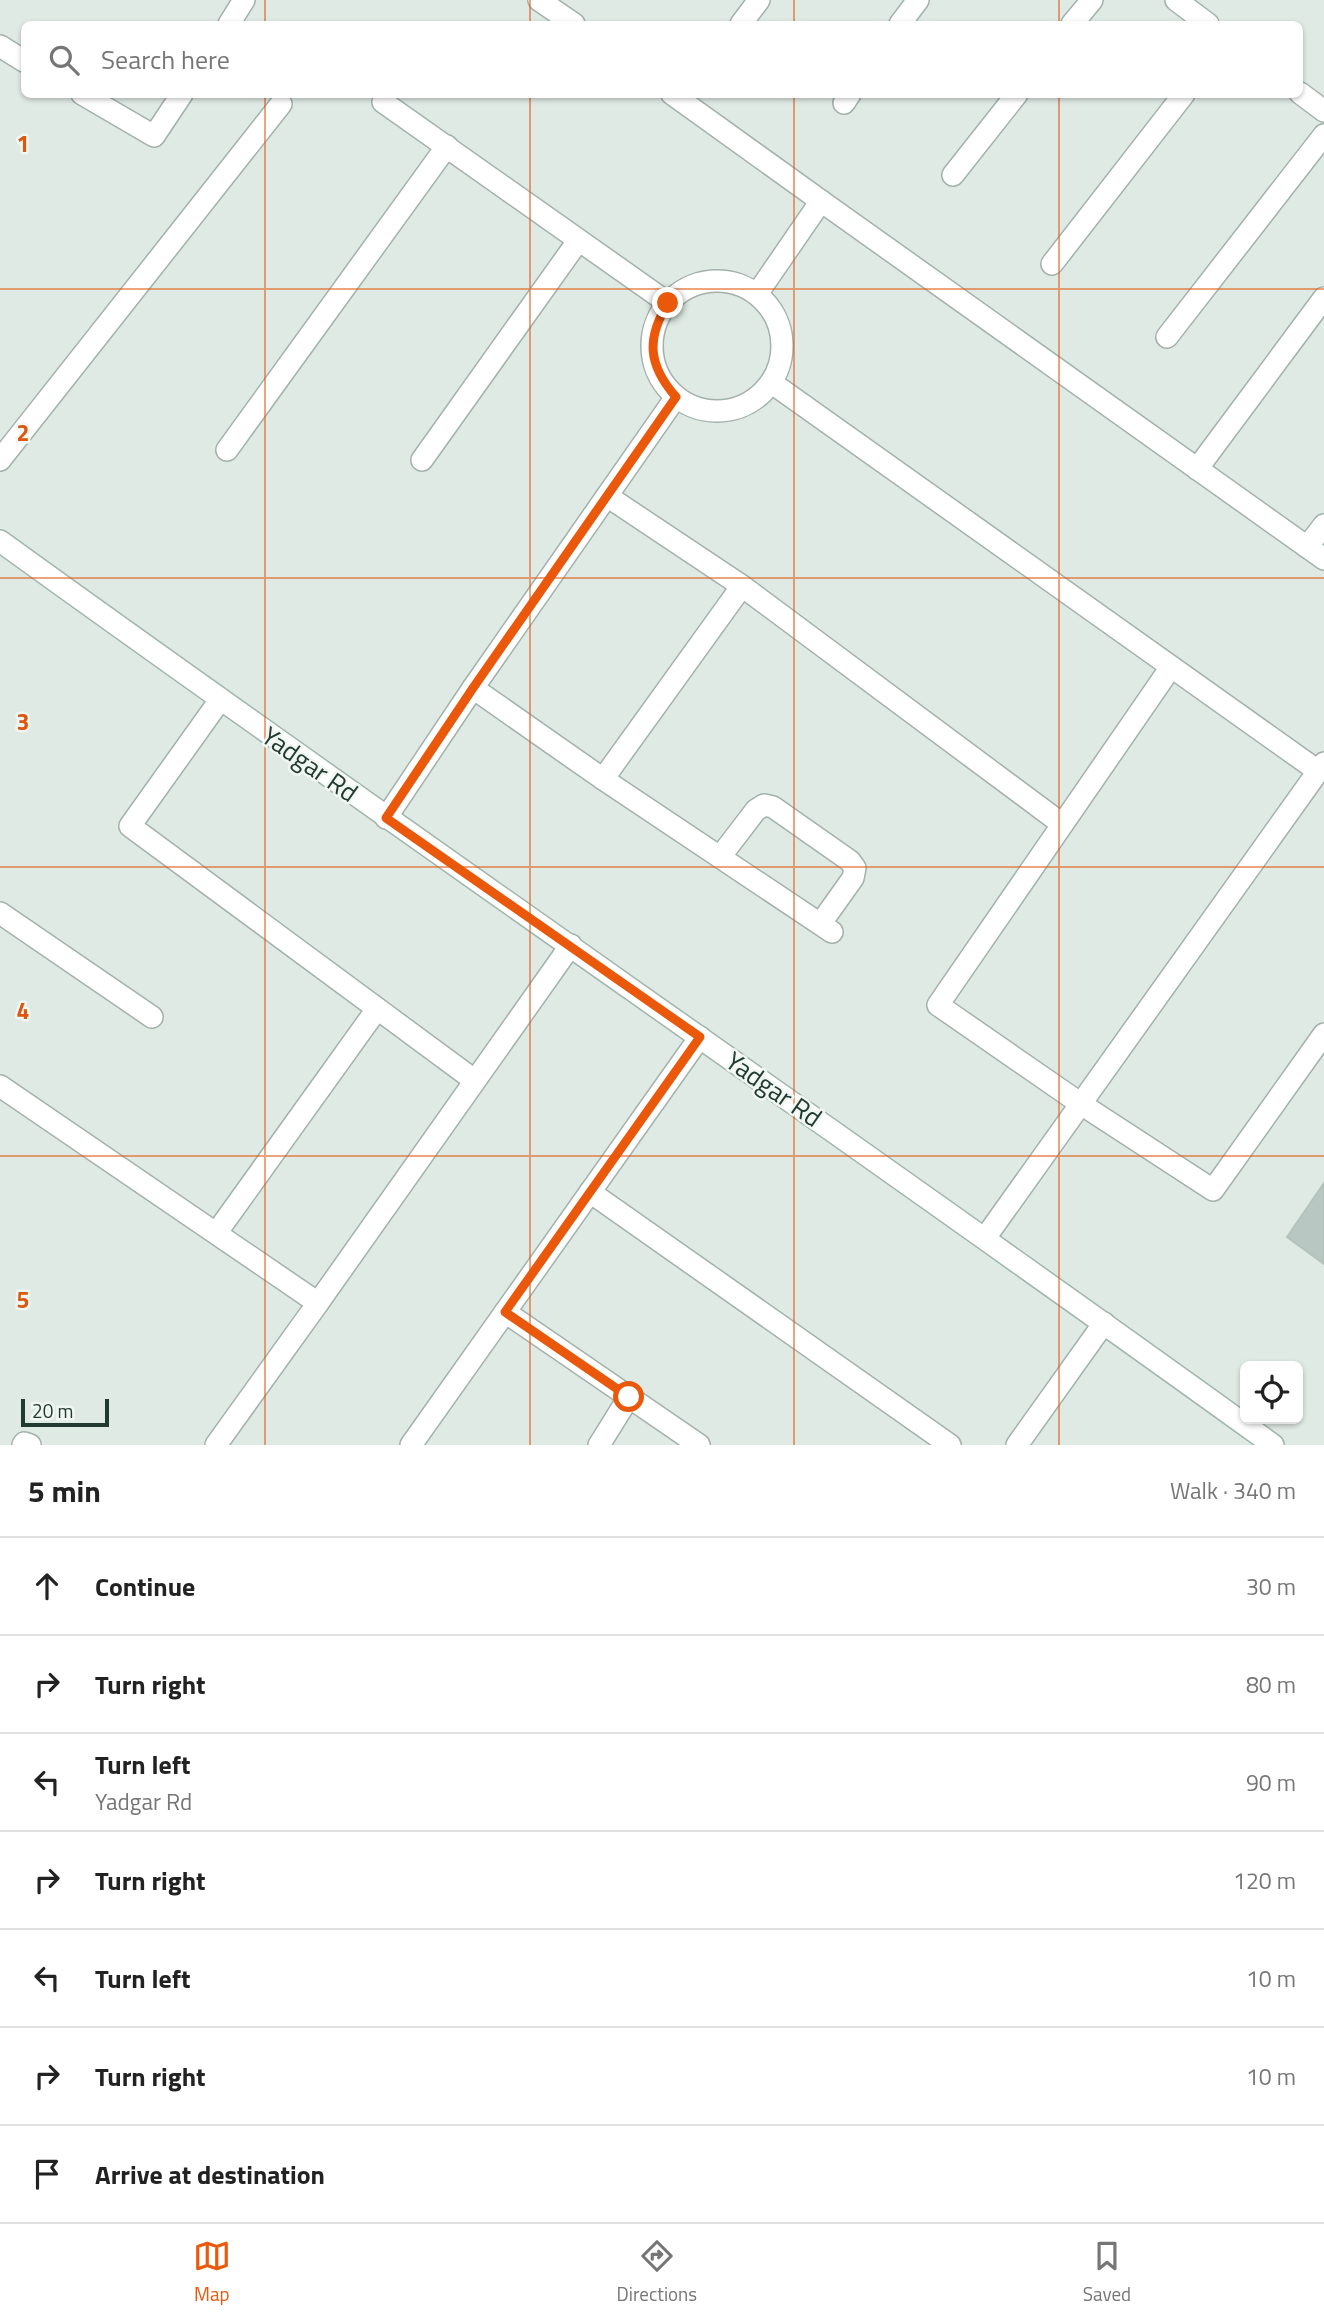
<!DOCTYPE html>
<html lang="en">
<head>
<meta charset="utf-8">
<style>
  :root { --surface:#fff; --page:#f6f6f6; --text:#222; --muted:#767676; --line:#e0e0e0; --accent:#ea580c }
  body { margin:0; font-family:"Titillium Web",sans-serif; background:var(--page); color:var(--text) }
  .controls { position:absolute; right:21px; bottom:21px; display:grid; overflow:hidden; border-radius:10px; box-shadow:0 2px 5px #0004 }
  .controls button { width:63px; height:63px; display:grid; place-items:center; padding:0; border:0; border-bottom:2px solid var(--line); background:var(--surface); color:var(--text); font:35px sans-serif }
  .scale { position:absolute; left:21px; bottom:18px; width:88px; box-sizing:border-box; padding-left:7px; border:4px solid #223932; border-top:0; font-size:19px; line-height:24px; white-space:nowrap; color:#223932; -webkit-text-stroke:5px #f0f7f3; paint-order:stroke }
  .stop { position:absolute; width:21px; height:21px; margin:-16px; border:5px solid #ea580c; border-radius:50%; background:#fff }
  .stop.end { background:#ea580c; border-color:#fff; box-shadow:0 2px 7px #0008 }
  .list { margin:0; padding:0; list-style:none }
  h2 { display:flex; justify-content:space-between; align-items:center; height:91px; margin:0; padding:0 28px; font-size:30px }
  h2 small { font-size:23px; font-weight:400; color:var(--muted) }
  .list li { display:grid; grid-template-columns:46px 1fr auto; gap:21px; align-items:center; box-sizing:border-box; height:98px; padding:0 28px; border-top:2px solid var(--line) }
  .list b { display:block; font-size:26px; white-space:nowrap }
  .list p { margin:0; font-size:23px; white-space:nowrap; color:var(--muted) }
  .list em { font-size:23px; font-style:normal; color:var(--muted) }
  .icon { flex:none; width:38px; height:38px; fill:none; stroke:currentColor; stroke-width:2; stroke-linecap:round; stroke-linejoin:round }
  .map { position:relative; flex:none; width:1324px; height:1445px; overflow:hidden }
  .search { position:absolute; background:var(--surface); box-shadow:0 2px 5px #0004; left:21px; right:21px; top:21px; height:77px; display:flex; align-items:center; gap:18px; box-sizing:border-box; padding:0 24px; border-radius:10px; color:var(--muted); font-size:26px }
  .sheet { height:777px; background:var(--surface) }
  nav { display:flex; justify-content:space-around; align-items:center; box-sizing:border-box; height:98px; border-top:2px solid var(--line); background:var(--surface); font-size:19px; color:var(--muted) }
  nav a { display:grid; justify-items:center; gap:4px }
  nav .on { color:var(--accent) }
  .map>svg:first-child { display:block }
  .building { fill:#b8c7c1; stroke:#b3c3bc; stroke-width:2 }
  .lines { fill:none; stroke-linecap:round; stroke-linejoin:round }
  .street-casing { stroke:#a3b1ac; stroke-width:24 }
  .secondary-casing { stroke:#a0b5ad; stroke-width:24 }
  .street { stroke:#fff; stroke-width:21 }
  .secondary { stroke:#fff; stroke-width:21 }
  .route { stroke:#ea580c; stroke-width:9 }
  .grid { fill:none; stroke:#de570e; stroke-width:2; stroke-opacity:0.55 }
  .labels { text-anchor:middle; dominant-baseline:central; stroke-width:5; stroke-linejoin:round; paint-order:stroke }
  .street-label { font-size:26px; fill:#223932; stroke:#f0f7f3 }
  .grid-label { font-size:23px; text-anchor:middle; font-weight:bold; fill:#de570e; stroke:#f0f7f3; stroke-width:5; stroke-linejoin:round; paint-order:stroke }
</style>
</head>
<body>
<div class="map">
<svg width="1324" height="1445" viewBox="0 0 1324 1445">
  <rect width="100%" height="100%" fill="#e0eae5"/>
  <path class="building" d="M1324,1183V1264L1287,1237Z"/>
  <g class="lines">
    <defs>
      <g id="street">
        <path d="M539,0L574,24"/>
        <path d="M1176,0L1208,24"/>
        <path d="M229,24L244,0"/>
        <path d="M741,24L759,0"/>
        <path d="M900,24L918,0"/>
        <path d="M1072,24L1092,0"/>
        <path d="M0,46L24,61"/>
        <path d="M1300,93L1324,111"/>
        <path d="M82,94L154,136L182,94"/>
        <path d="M672,94L821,201L757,294"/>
        <path d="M383,102L668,303"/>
        <path d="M844,103L850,94"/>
        <path d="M953,175L1017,94"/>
        <path d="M821,201L1324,559"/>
        <path d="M1052,264L1184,94"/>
        <circle cx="717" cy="346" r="65"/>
        <path d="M1167,337L1324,135"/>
        <path d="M772,383L1318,771"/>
        <path d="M227,450L447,146"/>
        <path d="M0,460L281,104"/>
        <path d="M422,460L578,241"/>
        <path d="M1197,469L1324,298"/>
        <path d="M607,496L742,586L1062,824"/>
        <path d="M1307,547L1324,525"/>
        <path d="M1171,667L938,1005L1081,1104L1213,1190L1324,1034"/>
        <path d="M473,688L603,779L832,932"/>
        <path d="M220,700L130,826L474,1080"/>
        <path d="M603,779L742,586"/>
        <path d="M386,818L473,688L676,397"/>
        <path d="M720,857L756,810L764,805L773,807L850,861L855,868L853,878L821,923"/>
        <path d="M0,913L152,1017"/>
        <path d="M0,1086L318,1303L571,945"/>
        <path d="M590,1192L950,1445"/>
        <path d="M217,1232L377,1009"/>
        <path d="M985,1238L1324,763"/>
        <path d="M505,1312L699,1445"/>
        <path d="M23,1445L24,1443L30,1445"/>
        <path d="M216,1445L318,1303"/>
        <path d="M411,1445L700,1037"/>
        <path d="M599,1445L629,1397"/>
        <path d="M1017,1445L1104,1323"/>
      </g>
      <path id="secondary" d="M0,541C422,846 851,1140 1273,1445"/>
    </defs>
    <use href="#street" class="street-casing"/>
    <use href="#secondary" class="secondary-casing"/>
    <use href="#street" class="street"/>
    <use href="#secondary" class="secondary"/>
  </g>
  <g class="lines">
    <path class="route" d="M629,1397L505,1312L700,1037L386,818L473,688L676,397C648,365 646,339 668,303"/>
  </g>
  <path class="grid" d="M265,0V24M530,0V24M794,0V24M1059,0V24M265,94V1445M530,94V1445M794,94V1445M1059,94V1445M0,289H1324M0,578H1324M0,867H1324M0,1156H1324"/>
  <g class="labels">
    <g class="street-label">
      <text transform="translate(310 764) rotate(35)">Yadgar Rd</text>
      <text transform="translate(774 1089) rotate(35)">Yadgar Rd</text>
    </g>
  </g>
  <g class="grid-label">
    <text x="23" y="152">1</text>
    <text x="23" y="441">2</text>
    <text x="23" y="730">3</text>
    <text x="23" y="1019">4</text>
    <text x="23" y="1308">5</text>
  </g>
</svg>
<div class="controls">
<button><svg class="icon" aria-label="locate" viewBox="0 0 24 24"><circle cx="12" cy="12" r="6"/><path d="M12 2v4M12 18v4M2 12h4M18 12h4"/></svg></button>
</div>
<div class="scale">20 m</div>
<div class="stop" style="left:629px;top:1397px"></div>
<div class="stop end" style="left:668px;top:303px"></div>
<div class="search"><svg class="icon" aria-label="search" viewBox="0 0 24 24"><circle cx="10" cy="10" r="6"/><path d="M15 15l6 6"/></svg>Search here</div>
</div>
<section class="sheet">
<h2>5 min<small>Walk · 340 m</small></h2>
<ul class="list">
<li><svg class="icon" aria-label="ahead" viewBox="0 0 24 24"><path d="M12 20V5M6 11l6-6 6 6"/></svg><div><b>Continue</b></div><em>30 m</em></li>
<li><svg class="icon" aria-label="right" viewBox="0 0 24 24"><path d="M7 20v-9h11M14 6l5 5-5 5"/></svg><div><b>Turn right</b></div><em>80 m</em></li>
<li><svg class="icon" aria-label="left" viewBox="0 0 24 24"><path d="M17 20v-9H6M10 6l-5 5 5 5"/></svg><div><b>Turn left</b><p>Yadgar Rd</p></div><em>90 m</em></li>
<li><svg class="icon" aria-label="right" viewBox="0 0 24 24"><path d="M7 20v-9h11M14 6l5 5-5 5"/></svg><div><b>Turn right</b></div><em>120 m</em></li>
<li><svg class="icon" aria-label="left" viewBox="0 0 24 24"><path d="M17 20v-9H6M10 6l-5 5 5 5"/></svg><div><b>Turn left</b></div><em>10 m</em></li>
<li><svg class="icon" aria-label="right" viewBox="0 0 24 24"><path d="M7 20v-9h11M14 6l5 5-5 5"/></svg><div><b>Turn right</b></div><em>10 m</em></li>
<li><svg class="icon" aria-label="arrive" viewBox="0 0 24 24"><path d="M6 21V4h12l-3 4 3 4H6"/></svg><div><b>Arrive at destination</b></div></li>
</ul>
</section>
<nav>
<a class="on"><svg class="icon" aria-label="map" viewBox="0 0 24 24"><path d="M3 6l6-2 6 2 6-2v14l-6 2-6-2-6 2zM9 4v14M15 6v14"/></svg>Map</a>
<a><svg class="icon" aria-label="directions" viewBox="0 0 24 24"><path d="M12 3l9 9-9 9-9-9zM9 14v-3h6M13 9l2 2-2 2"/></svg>Directions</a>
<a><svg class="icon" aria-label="saved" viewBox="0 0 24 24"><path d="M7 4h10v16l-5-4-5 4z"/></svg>Saved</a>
</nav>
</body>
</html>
